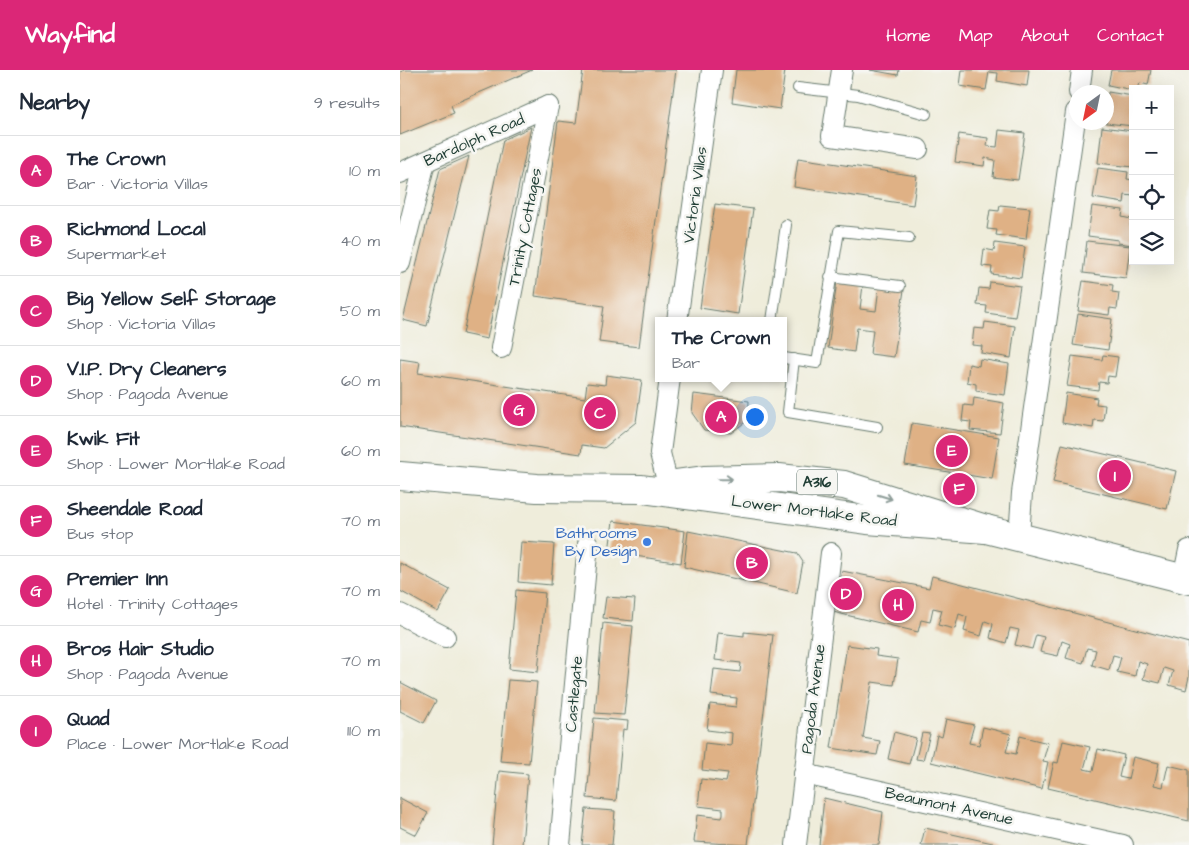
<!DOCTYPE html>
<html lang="en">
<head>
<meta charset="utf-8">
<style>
  :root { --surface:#fff; --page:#f2f2f3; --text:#1f2937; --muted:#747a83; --line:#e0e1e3; --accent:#db2777 }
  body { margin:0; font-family:"Architects Daughter",sans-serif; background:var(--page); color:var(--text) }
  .controls { position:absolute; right:15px; top:15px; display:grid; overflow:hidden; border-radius:0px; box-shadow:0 5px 20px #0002 }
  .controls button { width:45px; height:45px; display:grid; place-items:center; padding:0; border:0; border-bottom:1px solid var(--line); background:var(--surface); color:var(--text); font:25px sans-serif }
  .compass { position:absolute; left:669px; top:15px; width:45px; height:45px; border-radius:50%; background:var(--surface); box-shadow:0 5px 20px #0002; rotate:213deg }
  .you { position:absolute; left:354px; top:346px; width:18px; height:18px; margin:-12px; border:4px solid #fff; border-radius:50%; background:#1a73e8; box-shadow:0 0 0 8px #1a73e833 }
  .badge { display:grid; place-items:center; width:32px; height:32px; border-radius:50%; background:var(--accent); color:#fff; font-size:16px; font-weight:700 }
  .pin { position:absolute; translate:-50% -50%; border:2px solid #fff; box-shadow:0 1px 5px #0006 }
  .popup { position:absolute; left:255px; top:247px; width:132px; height:65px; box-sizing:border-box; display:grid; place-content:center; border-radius:0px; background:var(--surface); filter:drop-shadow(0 1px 4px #0005); font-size:16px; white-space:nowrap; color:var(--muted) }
  .popup b { font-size:19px; color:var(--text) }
  .popup::after { content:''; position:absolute; left:50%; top:100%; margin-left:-10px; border:10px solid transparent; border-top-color:var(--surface) }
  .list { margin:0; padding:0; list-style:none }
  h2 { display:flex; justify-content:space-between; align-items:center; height:65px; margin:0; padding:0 20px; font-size:21px }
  h2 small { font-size:16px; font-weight:400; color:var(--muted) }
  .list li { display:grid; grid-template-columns:32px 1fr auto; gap:15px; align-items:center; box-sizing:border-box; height:70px; padding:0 20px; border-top:1px solid var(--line) }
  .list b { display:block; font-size:19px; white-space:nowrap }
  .list p { margin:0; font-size:16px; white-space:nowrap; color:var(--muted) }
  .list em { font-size:16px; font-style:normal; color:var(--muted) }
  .icon { flex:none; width:28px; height:28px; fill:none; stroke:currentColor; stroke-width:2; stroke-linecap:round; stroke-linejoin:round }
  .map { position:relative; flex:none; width:789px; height:775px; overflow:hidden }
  header { display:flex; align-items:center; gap:30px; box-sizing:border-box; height:70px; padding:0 25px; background:var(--accent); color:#fff }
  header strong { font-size:24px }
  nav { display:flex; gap:28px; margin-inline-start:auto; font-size:18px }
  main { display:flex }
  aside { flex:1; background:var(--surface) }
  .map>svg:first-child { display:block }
  .building { fill:#dfb185 }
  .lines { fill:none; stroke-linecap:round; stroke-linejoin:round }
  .service-casing { stroke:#687b6e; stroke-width:12 }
  .minor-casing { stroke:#687b6e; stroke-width:22 }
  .trunk-casing { stroke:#687b6e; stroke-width:30 }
  .service { stroke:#fff; stroke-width:10 }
  .minor { stroke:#fff; stroke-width:20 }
  .trunk { stroke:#fff; stroke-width:28 }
  .oneway { stroke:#8f9e9a }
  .shop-dot { fill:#3f7fe0; stroke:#f6f6f2; stroke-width:2 }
  .labels { text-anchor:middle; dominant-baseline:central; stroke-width:5; stroke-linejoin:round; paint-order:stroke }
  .shield { fill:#f6f6f2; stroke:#60746d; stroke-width:1 }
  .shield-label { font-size:15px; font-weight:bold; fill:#1f3d34 }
  .street-label { font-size:16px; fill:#1f3d34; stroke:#f6f6f2 }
  .shop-label { font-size:16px; fill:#366cbe; stroke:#f6f6f2; text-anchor:end }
</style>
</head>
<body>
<header>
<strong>Wayfind</strong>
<nav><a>Home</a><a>Map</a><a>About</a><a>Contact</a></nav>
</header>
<main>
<aside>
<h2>Nearby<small>9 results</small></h2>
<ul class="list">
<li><span class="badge">A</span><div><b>The Crown</b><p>Bar · Victoria Villas</p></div><em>10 m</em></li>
<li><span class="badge">B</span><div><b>Richmond Local</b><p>Supermarket</p></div><em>40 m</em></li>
<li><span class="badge">C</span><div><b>Big Yellow Self Storage</b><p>Shop · Victoria Villas</p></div><em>50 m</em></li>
<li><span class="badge">D</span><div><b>V.I.P. Dry Cleaners</b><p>Shop · Pagoda Avenue</p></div><em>60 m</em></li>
<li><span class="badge">E</span><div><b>Kwik Fit</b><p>Shop · Lower Mortlake Road</p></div><em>60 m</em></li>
<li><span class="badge">F</span><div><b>Sheendale Road</b><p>Bus stop</p></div><em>70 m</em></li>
<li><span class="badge">G</span><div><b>Premier Inn</b><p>Hotel · Trinity Cottages</p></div><em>70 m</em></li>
<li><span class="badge">H</span><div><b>Bros Hair Studio</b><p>Shop · Pagoda Avenue</p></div><em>70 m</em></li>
<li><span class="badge">I</span><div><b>Quad</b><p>Place · Lower Mortlake Road</p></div><em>110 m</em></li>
</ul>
</aside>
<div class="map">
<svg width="789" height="775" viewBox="0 0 789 775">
  <rect width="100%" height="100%" fill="#f6f6f2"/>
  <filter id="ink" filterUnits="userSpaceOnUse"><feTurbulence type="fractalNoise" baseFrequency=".02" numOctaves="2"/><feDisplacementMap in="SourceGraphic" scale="10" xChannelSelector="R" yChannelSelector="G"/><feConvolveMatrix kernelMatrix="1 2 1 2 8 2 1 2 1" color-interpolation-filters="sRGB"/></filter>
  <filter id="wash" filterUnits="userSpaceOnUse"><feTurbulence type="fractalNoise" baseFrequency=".0096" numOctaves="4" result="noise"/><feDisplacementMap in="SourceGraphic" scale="20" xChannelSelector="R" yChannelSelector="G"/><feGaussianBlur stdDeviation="1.12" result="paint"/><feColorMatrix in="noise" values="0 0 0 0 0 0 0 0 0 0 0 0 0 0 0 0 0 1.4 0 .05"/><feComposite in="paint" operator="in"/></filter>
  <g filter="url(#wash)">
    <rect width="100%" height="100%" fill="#efeddb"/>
    <g id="blocks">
      <g class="building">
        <path d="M5,0H132L51,35L54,43L0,65V2Z"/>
        <path d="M183,0H276L239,277L199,272L204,236L135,226L158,51L176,53Z"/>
        <path d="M336,0H385L380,39L332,32Z"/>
        <path d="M470,0H499L498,5Z"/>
        <path d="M562,0H629L627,16L597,11L598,3L589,2L586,20L560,16Z"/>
        <path d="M711,0H751L748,15L740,13L738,19L733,20L708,15Z"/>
        <path d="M708,22L733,26V56L706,53Z"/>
        <path d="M131,57L87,269L63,264L103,70Z"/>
        <path d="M702,57L733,61V97L698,93Z"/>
        <path d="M599,60L625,63L618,110L593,107L595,90L585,88L584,96L555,92L559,64L588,68L587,76L597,77Z"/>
        <path d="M69,86L27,256L3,250L40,99Z"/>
        <path d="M398,88L517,106L513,135L394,117Z"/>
        <path d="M698,98L728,102L727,109L733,110V126L725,125L724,133L693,128Z"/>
        <path d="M315,134L353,139L338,244L300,238Z"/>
        <path d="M600,135L630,138L626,169L596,165L597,160L587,159L590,140L599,141Z"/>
        <path d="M692,136L723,140L722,147L731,149L730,156L733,157V175L718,173V170L688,166Z"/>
        <path d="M687,171L730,176L726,208L683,203Z"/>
        <path d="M595,173L625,177L621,208L591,204L592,197L582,196L584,179L594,181Z"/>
        <path d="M437,211L463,215L460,239L476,241L479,217L504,220L494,287L470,284L473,260L457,258L454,282L428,278Z"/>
        <path d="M683,211L713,215L712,222L719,223L717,239L710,238L709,245L678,241Z"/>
        <path d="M590,212L620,216L615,247L586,243L587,236L577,235L579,218L589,219Z"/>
        <path d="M678,244L712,249L708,280L673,275Z"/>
        <path d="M585,252L615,256L611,288L581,283L582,276L572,275L574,258L584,259Z"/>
        <path d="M703,285L718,287L715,307L708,306L707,313L699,312L698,320L667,316L672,286L702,290Z"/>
        <path d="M0,289L20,292L18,303L185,328L187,313L205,315L206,305L242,310L236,352L204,378L182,375L181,384L0,357Z"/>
        <path d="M580,289L609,294L605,325L576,321V314L567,312L569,294L579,296Z"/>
        <path d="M666,323L697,328L696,334L705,335L703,351L694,350L693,358L662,353Z"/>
        <path d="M294,324L349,331L348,350L331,363L304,360L292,343Z"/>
        <path d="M574,328L604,333L600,363L570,360L571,352L562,351L564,335L573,336Z"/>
        <path d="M512,353L599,367L592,409L505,395Z"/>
        <path d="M662,374L776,401L767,439L653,412Z"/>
        <path d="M213,451L285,461L281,493L209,482Z"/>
        <path d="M288,461L397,483L403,492L397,523L284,497Z"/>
        <path d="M121,472L154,474L151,515L118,512Z"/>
        <path d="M0,493L50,520L38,542L0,521Z"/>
        <path d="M442,501L529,518L532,506L789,573V607L786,620L769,615L773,601L764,598L760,613L743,609L747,594L738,591L735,606L717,602L721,587L713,585L709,600L692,595L696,580L687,578L683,593L666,588L670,574L662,571L658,586L640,582L644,567L636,565L632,579L615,575L619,560L610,558L606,573L590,568L593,554L585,551L581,566L564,561L567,547L559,544L555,559L538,555L542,540L533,538L530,552L521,550L518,562L433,542Z"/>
        <path d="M116,520L145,523L138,602L109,599Z"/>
        <path d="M206,527L235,529L233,551L203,548Z"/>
        <path d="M203,553L233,556L224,645L195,643Z"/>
        <path d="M344,562L373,565L348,775L294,772L297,745L322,748L323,744V739L298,736L301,709L326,712L328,703L302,700L305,673L331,676L332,663L307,660L310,634L336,637L337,628L311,625L314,599L340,602L341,593L315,590L318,563L344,566Z"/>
        <path d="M447,575L477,579L476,586L498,589L494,615L472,612L463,668L480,671L477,685L431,678Z"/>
        <path d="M108,610L137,612L129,693L100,691Z"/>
        <path d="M0,612L36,631L24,653L0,641Z"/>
        <path d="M194,648L228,651L227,660L223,659L216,731L187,728Z"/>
        <path d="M546,649L574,655L569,673L579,675L583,657L611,664L606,682L616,684L620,666L648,673L643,691L648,692L642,719L531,692L537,665L542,667Z"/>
        <path d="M494,662L516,668L509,694L488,689Z"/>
        <path d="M522,663L530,664L523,690L516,689Z"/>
        <path d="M663,671L690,677L684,699L693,701L698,679L724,685L719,707L723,708L728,709L733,687L759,693L754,715L763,717L768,695L789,700V751L648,718L654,692L658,693Z"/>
        <path d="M99,701L128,704L122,775H92Z"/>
        <path d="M0,728L28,743L16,765L0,757Z"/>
        <path d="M424,728L483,742L479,775H419Z"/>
        <path d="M186,739L215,741L212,775H182Z"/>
        <path d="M525,758L597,774V775H521Z"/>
      </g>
    </g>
  </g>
  <g filter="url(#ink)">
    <use href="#blocks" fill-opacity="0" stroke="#687b6e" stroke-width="1"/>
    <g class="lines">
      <defs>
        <g id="service">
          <path d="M398,18L458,25L526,44"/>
          <path d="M430,207L500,216"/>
          <path d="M372,251L386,155"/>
          <path d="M384,288L417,293L439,161L509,168"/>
          <path d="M394,289L388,342L477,357"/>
        </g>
        <g id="minor">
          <path d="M442,0L432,66L518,79"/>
          <path d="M679,22L682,0"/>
          <path d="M0,103L148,36"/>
          <path d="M0,193L25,92"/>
          <path d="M277,251L312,0"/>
          <path d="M101,278L148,36"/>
          <path d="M268,415L260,383L270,308"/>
          <path d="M619,467L622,423L676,42"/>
          <path d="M783,509L789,480"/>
          <path d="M0,544L45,567"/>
          <path d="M404,704L723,775"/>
          <path d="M160,775L188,474"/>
          <path d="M396,775L431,483"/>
        </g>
        <g id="trunk">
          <path d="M0,406L137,418L242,419L467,450L586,459"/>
          <path d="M275,414L304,410L379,408L444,415L586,459L789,510"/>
        </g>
      </defs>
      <use href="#service" class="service-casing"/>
      <use href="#minor" class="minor-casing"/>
      <use href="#trunk" class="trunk-casing"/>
      <use href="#service" class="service"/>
      <use href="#minor" class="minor"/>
      <use href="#trunk" class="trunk"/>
    </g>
    <defs><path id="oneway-shaft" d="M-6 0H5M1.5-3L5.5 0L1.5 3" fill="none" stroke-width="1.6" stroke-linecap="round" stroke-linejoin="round" transform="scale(1.25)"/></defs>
    <g class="oneway">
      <use href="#oneway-shaft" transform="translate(325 409) rotate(-1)"/>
      <use href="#oneway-shaft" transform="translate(485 427) rotate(17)"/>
    </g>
  </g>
  <circle class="shop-dot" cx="247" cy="472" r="5"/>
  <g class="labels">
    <rect class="shield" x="397" y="399.5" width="40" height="25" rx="4"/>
    <g class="shield-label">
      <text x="417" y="412">A316</text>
    </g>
    <g class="street-label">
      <text transform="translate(74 70) rotate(-24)">Bardolph Road</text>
      <text transform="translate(295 125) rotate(-82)">Victoria Villas</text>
      <text transform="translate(125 157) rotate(-79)">Trinity Cottages</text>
      <text transform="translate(414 441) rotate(7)">Lower Mortlake Road</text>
      <text transform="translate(174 624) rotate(-85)">Castlegate</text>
      <text transform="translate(413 629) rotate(-83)">Pagoda Avenue</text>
      <text transform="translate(549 736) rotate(12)">Beaumont Avenue</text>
    </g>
    <g class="shop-label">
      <text x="237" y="463">Bathrooms<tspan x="237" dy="18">By Design</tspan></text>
    </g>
  </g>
</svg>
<div class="controls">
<button>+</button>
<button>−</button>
<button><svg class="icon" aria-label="locate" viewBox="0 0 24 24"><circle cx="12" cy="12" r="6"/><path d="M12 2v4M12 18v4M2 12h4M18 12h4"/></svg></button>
<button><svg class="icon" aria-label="layers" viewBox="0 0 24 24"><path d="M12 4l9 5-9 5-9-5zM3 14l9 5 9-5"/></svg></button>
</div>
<svg class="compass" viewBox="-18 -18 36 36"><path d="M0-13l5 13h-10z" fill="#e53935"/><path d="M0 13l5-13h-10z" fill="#747a83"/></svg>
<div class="you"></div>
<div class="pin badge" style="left:321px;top:347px">A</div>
<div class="popup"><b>The Crown</b>Bar</div>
<div class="pin badge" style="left:352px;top:493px">B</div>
<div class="pin badge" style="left:200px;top:343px">C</div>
<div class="pin badge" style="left:446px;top:524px">D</div>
<div class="pin badge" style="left:552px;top:381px">E</div>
<div class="pin badge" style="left:559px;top:419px">F</div>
<div class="pin badge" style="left:119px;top:340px">G</div>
<div class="pin badge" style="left:498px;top:535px">H</div>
<div class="pin badge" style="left:715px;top:406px">I</div>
</div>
</main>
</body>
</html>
